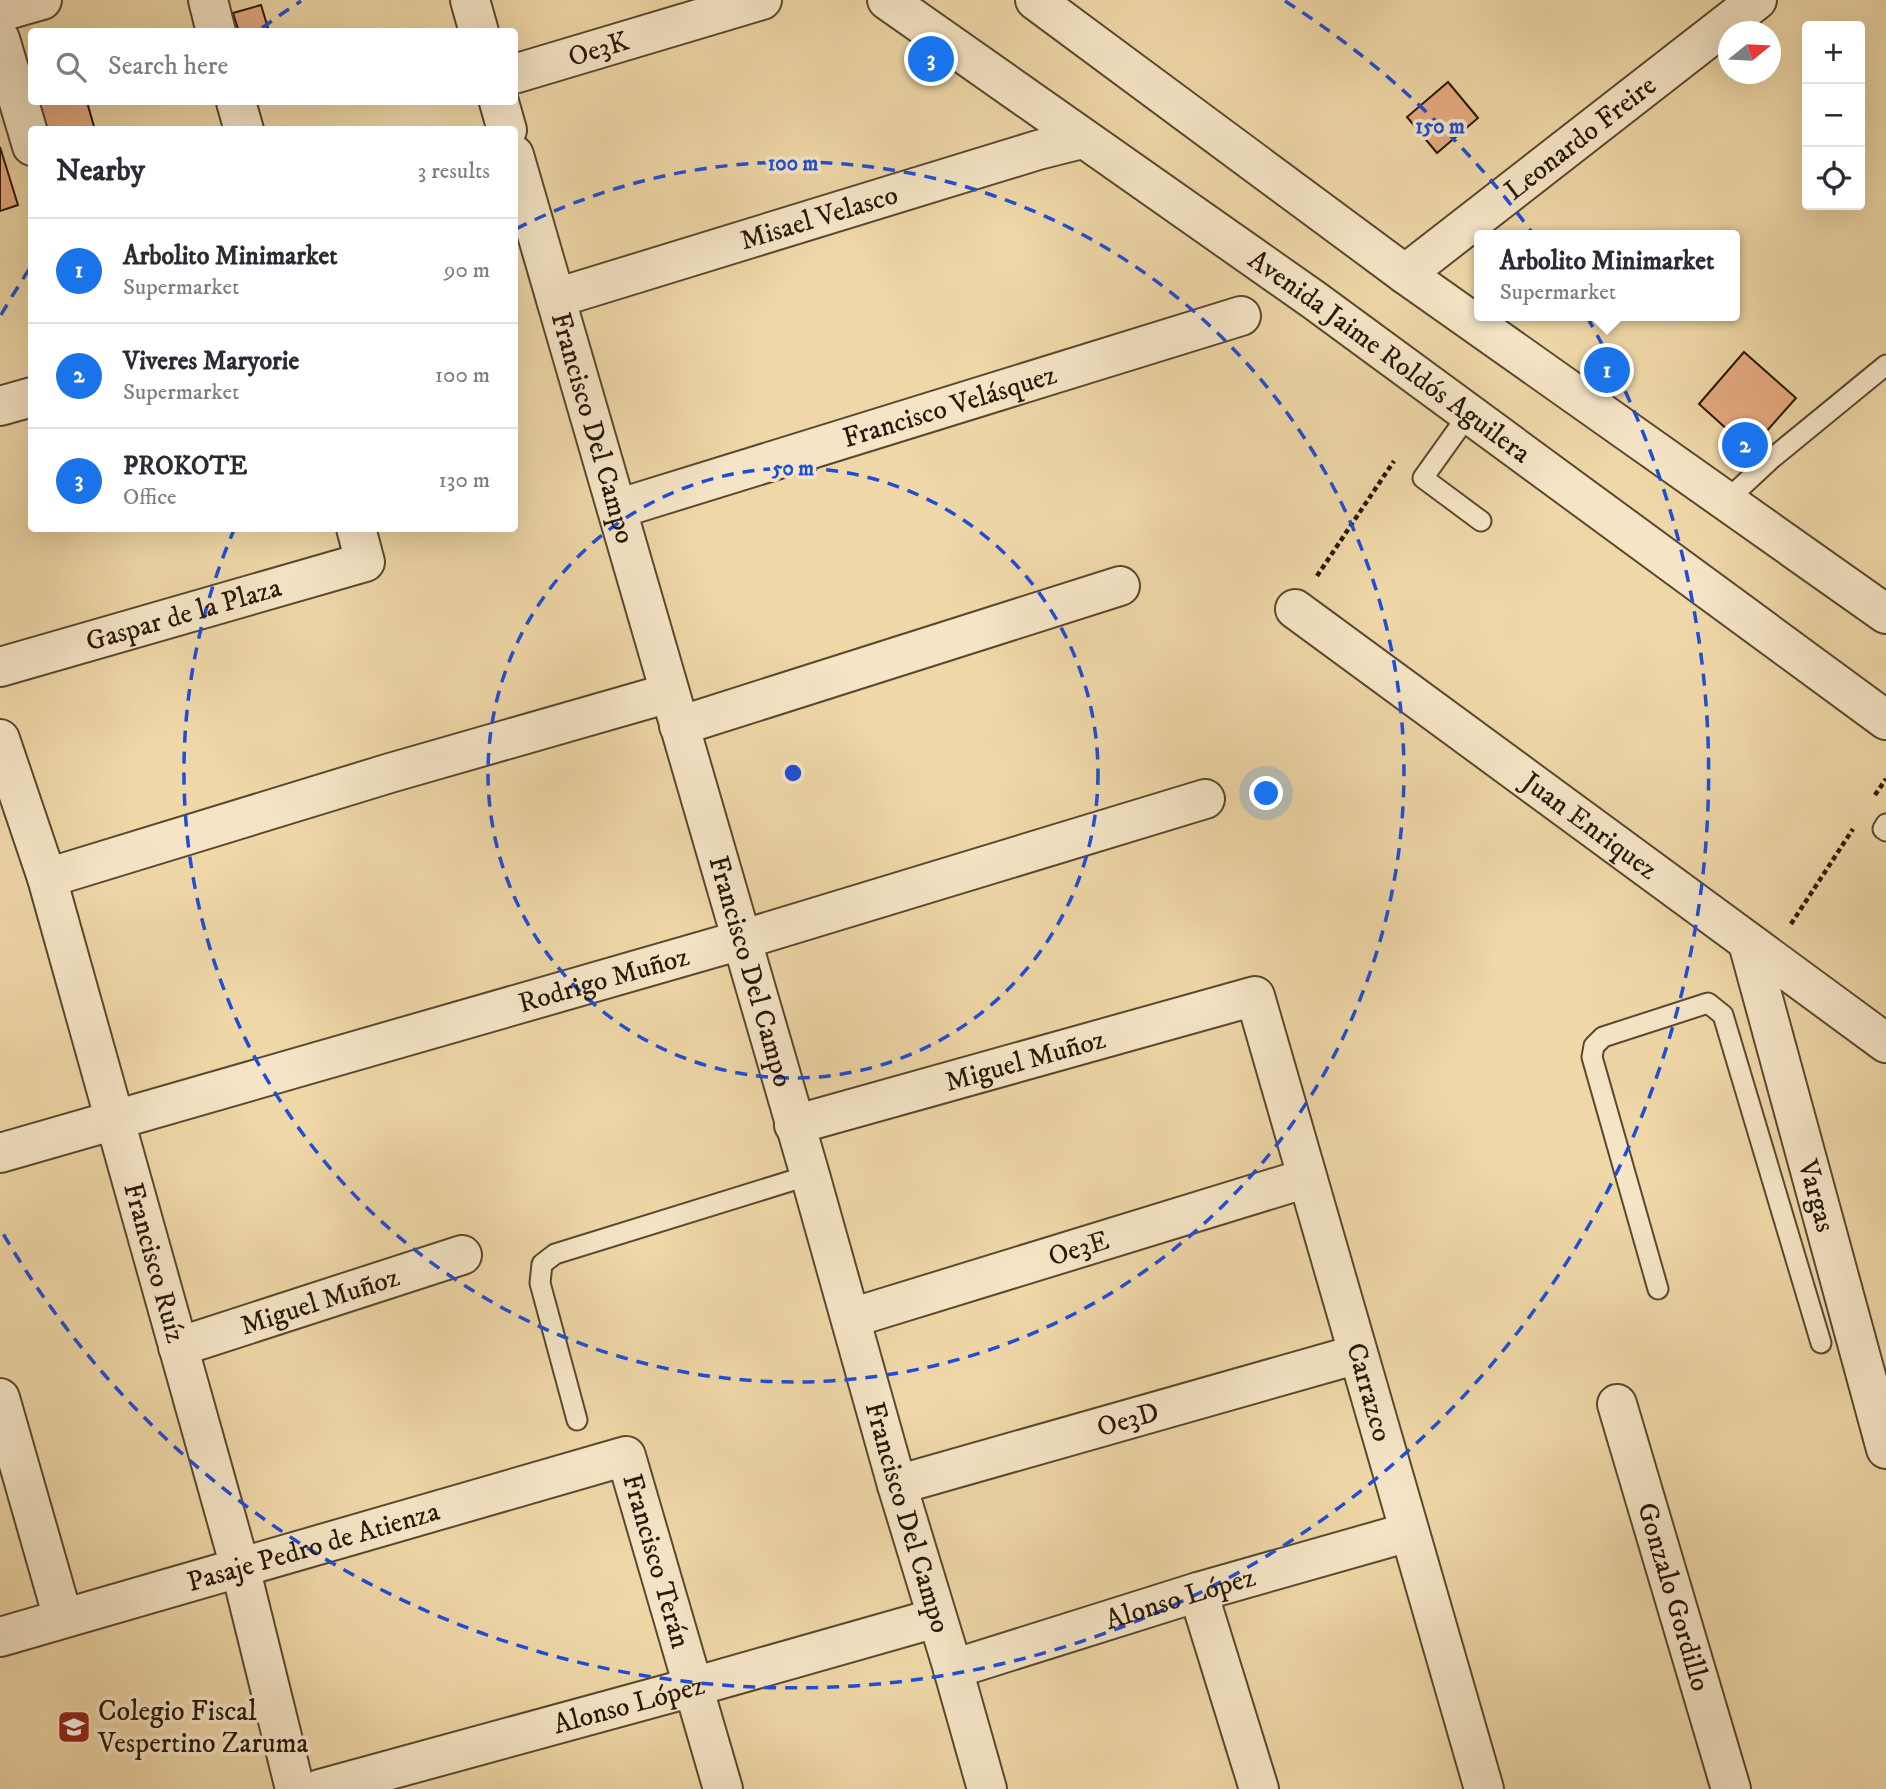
<!DOCTYPE html>
<html lang="en">
<head>
<meta charset="utf-8">
<style>
  :root { --surface:#fff; --page:#f2f2f3; --text:#2b2b33; --muted:#7c7c81; --line:#e1e1e2; --accent:#1a73e8 }
  body { margin:0; font-family:"IM FELL DW Pica",serif; background:var(--page); color:var(--text) }
  .controls { position:absolute; right:21px; top:21px; display:grid; overflow:hidden; border-radius:7px; box-shadow:0 7px 28px #0002 }
  .controls button { width:63px; height:63px; display:grid; place-items:center; padding:0; border:0; border-bottom:2px solid var(--line); background:var(--surface); color:var(--text); font:35px sans-serif }
  .compass { position:absolute; left:1718px; top:21px; width:63px; height:63px; border-radius:50%; background:var(--surface); box-shadow:0 7px 28px #0002; rotate:72deg }
  .you { position:absolute; left:1267px; top:794px; width:24px; height:24px; margin:-18px; border:5px solid #fff; border-radius:50%; background:#1a73e8; box-shadow:0 0 0 10px #1a73e833 }
  .badge { display:grid; place-items:center; width:46px; height:46px; border-radius:50%; background:var(--accent); color:#fff; font-size:23px; font-weight:700 }
  .pin { position:absolute; translate:-50% -50%; border:4px solid #fff; box-shadow:0 2px 7px #0006 }
  .popup { position:absolute; left:1474px; top:230px; width:266px; height:91px; box-sizing:border-box; display:grid; place-content:center; border-radius:7px; background:var(--surface); filter:drop-shadow(0 2px 5px #0005); font-size:23px; white-space:nowrap; color:var(--muted) }
  .popup b { font-size:26px; color:var(--text) }
  .popup::after { content:''; position:absolute; left:50%; top:100%; margin-left:-14px; border:14px solid transparent; border-top-color:var(--surface) }
  .list { margin:0; padding:0; list-style:none }
  h2 { display:flex; justify-content:space-between; align-items:center; height:91px; margin:0; padding:0 28px; font-size:30px }
  h2 small { font-size:23px; font-weight:400; color:var(--muted) }
  .list li { display:grid; grid-template-columns:46px 1fr auto; gap:21px; align-items:center; box-sizing:border-box; height:105px; padding:0 28px; border-top:2px solid var(--line) }
  .list b { display:block; font-size:26px; white-space:nowrap }
  .list p { margin:0; font-size:23px; white-space:nowrap; color:var(--muted) }
  .list em { font-size:23px; font-style:normal; color:var(--muted) }
  .icon { flex:none; width:38px; height:38px; fill:none; stroke:currentColor; stroke-width:2; stroke-linecap:round; stroke-linejoin:round }
  .map { position:relative; flex:none; width:1886px; height:1789px; overflow:hidden }
  .search { position:absolute; background:var(--surface); box-shadow:0 7px 28px #0002; left:28px; top:28px; width:490px; height:77px; display:flex; align-items:center; gap:18px; box-sizing:border-box; padding:0 24px; border-radius:7px; color:var(--muted); font-size:26px }
  .panel { position:absolute; background:var(--surface); box-shadow:0 7px 28px #0002; left:28px; top:126px; width:490px; height:406px; border-radius:7px }
  .map>svg:first-child { display:block }
  .building { fill:#e7ab81; stroke:#281809; stroke-width:2 }
  .lines { fill:none; stroke-linecap:round; stroke-linejoin:round }
  .service-casing { stroke:#5a4830; stroke-width:23 }
  .minor-casing { stroke:#5a4830; stroke-width:42 }
  .tertiary-casing { stroke:#5a4830; stroke-width:42 }
  .path { stroke:#281809; stroke-width:4.5; stroke-dasharray:5 3.5; stroke-linecap:butt }
  .service { stroke:#f5e5c6; stroke-width:19 }
  .minor { stroke:#f5e5c6; stroke-width:38 }
  .tertiary { stroke:#f5e5c6; stroke-width:38 }
  .ring { fill:none; stroke:#1d4ed8; stroke-width:3.5; stroke-dasharray:12 9 }
  .labels { text-anchor:middle; dominant-baseline:central; stroke-width:7; stroke-linejoin:round; paint-order:stroke }
  .street-label { font-size:28px; fill:#281809; stroke:#f5e5c6 }
  .poi-label { font-size:28px; fill:#281809; stroke:#f5e5c6; text-anchor:start }
  .centre { fill:#1d4ed8; stroke:#f5e5c6; stroke-width:3.5 }
  .ring-label { font-size:21px; text-anchor:middle; font-weight:bold; fill:#1d4ed8; stroke:#f5e5c6; stroke-width:7; stroke-linejoin:round; paint-order:stroke }
</style>
</head>
<body>
<div class="map">
<svg width="1886" height="1789" viewBox="0 0 1886 1789">
  <rect width="100%" height="100%" fill="#efd7a7"/>
  <filter id="stains"><feTurbulence type="fractalNoise" baseFrequency=".00286" numOctaves="4"/><feColorMatrix values="0 0 0 0 .2 0 0 0 0 .09 0 0 0 0 .02 0 0 0 .5 -.17"/></filter>
  <radialGradient id="worn" r=".72"><stop offset=".6" stop-color="#630" stop-opacity="0"/><stop offset="1" stop-color="#630" stop-opacity=".3"/></radialGradient>
  <g class="building">
    <path d="M261,5L268,28L257,32H239L233,13Z"/>
    <path d="M1448,82L1478,118L1437,153L1407,117Z"/>
    <path d="M37,102H87L95,130H45Z"/>
    <path d="M0,147L18,205L0,211Z"/>
    <path d="M1744,352L1796,398L1750,450L1699,404Z"/>
  </g>
  <g class="lines">
    <defs>
      <g id="service">
        <path d="M1468,415L1423,478L1481,521"/>
        <path d="M1726,501L1770,460L1886,365"/>
        <path d="M1886,824L1883,829L1886,831"/>
        <path d="M1658,1289L1592,1057L1594,1046L1603,1037L1708,1003L1723,1015L1821,1343"/>
        <path d="M577,1420L540,1283L542,1264L555,1254L810,1175"/>
      </g>
      <g id="minor">
        <path d="M208,0L216,32"/>
        <path d="M470,0L479,32"/>
        <path d="M0,39L32,146"/>
        <path id="s1" d="M514,74L762,0"/>
        <path d="M236,102L244,130"/>
        <path d="M499,102L507,130"/>
        <path id="s2" d="M514,155L810,1175L897,1485L953,1669L987,1789"/>
        <path id="s3" d="M1405,274L1757,0"/>
        <path id="s4" d="M556,298L1038,150L1082,139"/>
        <path d="M0,406L32,397"/>
        <path id="s5" d="M617,509L1241,316"/>
        <path id="s6" d="M1295,609L1886,1043"/>
        <path id="s7" d="M0,667L365,562L356,528"/>
        <path d="M679,726L1120,586"/>
        <path id="s8" d="M0,739L47,878L240,1567L295,1789"/>
        <path d="M47,878L390,773L669,693"/>
        <path id="s9" d="M1748,943L1886,1449"/>
        <path id="s10" d="M794,1125L1255,996L1484,1789"/>
        <path id="s11" d="M0,1153L741,940L1205,799"/>
        <path id="s12" d="M851,1318L1307,1178"/>
        <path id="s13" d="M178,1347L462,1255"/>
        <path d="M0,1398L63,1618"/>
        <path id="s14" d="M1617,1404L1731,1789"/>
        <path id="s15" d="M897,1485L1358,1354"/>
        <path d="M1198,1592L1259,1789"/>
        <path id="s16" d="M0,1637L626,1456L723,1789"/>
        <path id="s17" d="M953,1669L1198,1592L1409,1532"/>
        <path id="s18" d="M320,1789L693,1687L936,1618"/>
      </g>
      <g id="tertiary">
        <path id="s19" d="M887,0L1314,300L1886,720"/>
        <path d="M1035,0L1405,274L1886,614"/>
        <path d="M0,12L42,0"/>
      </g>
    </defs>
    <use href="#service" class="service-casing"/>
    <use href="#minor" class="minor-casing"/>
    <use href="#tertiary" class="tertiary-casing"/>
    <g class="path">
      <path d="M1317,576L1394,461"/>
      <path d="M1875,795L1886,779"/>
      <path d="M1791,924L1853,829"/>
    </g>
    <use href="#service" class="service"/>
    <use href="#minor" class="minor"/>
    <use href="#tertiary" class="tertiary"/>
  </g>
  <g class="ring">
    <circle cx="793" cy="773" r="305"/>
    <path d="M516 229A610 610 0 1 1 234 530"/>
    <path d="M1 315A915 915 0 0 1 30 268M262 28A915 915 0 0 1 301 1M1285 1A915 915 0 1 1 1 1230"/>
  </g>
  <defs>
    <symbol id="school-square" viewBox="-11 -11 22 22"><rect x="-9" y="-9" width="18" height="18" rx="4" fill="#8f2418" stroke="#f5e5c6"/><path d="M0-5L7-2L0 1L-7-2ZM-4 1L0 2.5L4 1V4Q0 6-4 4Z" fill="#fff"/></symbol>
  </defs>
  <g fill-rule="evenodd">
    <use href="#school-square" x="55" y="1708" width="38" height="38"/>
  </g>
  <g class="labels">
    <g class="street-label">
      <text stroke="none"><textPath href="#s1" startOffset="88">Oe3K</textPath></text>
      <text stroke="none"><textPath href="#s3" startOffset="222">Leonardo Freire</textPath></text>
      <text stroke="none"><textPath href="#s4" startOffset="275">Misael Velasco</textPath></text>
      <text stroke="none"><textPath href="#s19" startOffset="616">Avenida Jaime Roldós Aguilera</textPath></text>
      <text stroke="none"><textPath href="#s5" startOffset="348">Francisco Velásquez</textPath></text>
      <text stroke="none"><textPath href="#s2" startOffset="284">Francisco Del Campo</textPath></text>
      <text stroke="none"><textPath href="#s7" startOffset="191">Gaspar de la Plaza</textPath></text>
      <text stroke="none"><textPath href="#s6" startOffset="366">Juan Enriquez</textPath></text>
      <text stroke="none"><textPath href="#s2" startOffset="850">Francisco Del Campo</textPath></text>
      <text stroke="none"><textPath href="#s11" startOffset="628">Rodrigo Muñoz</textPath></text>
      <text stroke="none"><textPath href="#s10" startOffset="240">Miguel Muñoz</textPath></text>
      <text stroke="none"><textPath href="#s9" startOffset="262">Vargas</textPath></text>
      <text stroke="none"><textPath href="#s12" startOffset="238">Oe3E</textPath></text>
      <text stroke="none"><textPath href="#s8" startOffset="546">Francisco Ruíz</textPath></text>
      <text stroke="none"><textPath href="#s13" startOffset="149">Miguel Muñoz</textPath></text>
      <text stroke="none"><textPath href="#s10" startOffset="891">Carrazco</textPath></text>
      <text stroke="none"><textPath href="#s15" startOffset="240">Oe3D</textPath></text>
      <text stroke="none"><textPath href="#s2" startOffset="1418">Francisco Del Campo</textPath></text>
      <text stroke="none"><textPath href="#s16" startOffset="326">Pasaje Pedro de Atienza</textPath></text>
      <text stroke="none"><textPath href="#s16" startOffset="761">Francisco Terán</textPath></text>
      <text stroke="none"><textPath href="#s14" startOffset="201">Gonzalo Gordillo</textPath></text>
      <text stroke="none"><textPath href="#s17" startOffset="238">Alonso López</textPath></text>
      <text stroke="none"><textPath href="#s18" startOffset="320">Alonso López</textPath></text>
    </g>
    <g class="poi-label">
      <text x="98" y="1711">Colegio Fiscal<tspan x="98" dy="32">Vespertino Zaruma</tspan></text>
    </g>
  </g>
  <circle cx="793" cy="773" r="10" class="centre"/>
  <g class="ring-label">
    <text x="1440" y="133">150 m</text>
    <text x="793" y="170">100 m</text>
    <text x="793" y="475">50 m</text>
  </g>
  <rect width="100%" height="100%" filter="url(#stains)"/>
  <rect width="100%" height="100%" fill="url(#worn)"/>
</svg>
<div class="controls">
<button>+</button>
<button>−</button>
<button><svg class="icon" aria-label="locate" viewBox="0 0 24 24"><circle cx="12" cy="12" r="6"/><path d="M12 2v4M12 18v4M2 12h4M18 12h4"/></svg></button>
</div>
<svg class="compass" viewBox="-18 -18 36 36"><path d="M0-13l5 13h-10z" fill="#e53935"/><path d="M0 13l5-13h-10z" fill="#7c7c81"/></svg>
<div class="you"></div>
<div class="pin badge" style="left:1607px;top:370px">1</div>
<div class="popup"><b>Arbolito Minimarket</b>Supermarket</div>
<div class="pin badge" style="left:1745px;top:445px">2</div>
<div class="pin badge" style="left:931px;top:59px">3</div>
<div class="search"><svg class="icon" aria-label="search" viewBox="0 0 24 24"><circle cx="10" cy="10" r="6"/><path d="M15 15l6 6"/></svg>Search here</div>
<section class="panel">
<h2>Nearby<small>3 results</small></h2>
<ul class="list">
<li><span class="badge">1</span><div><b>Arbolito Minimarket</b><p>Supermarket</p></div><em>90 m</em></li>
<li><span class="badge">2</span><div><b>Viveres Maryorie</b><p>Supermarket</p></div><em>100 m</em></li>
<li><span class="badge">3</span><div><b>PROKOTE</b><p>Office</p></div><em>130 m</em></li>
</ul>
</section>
</div>
</body>
</html>
